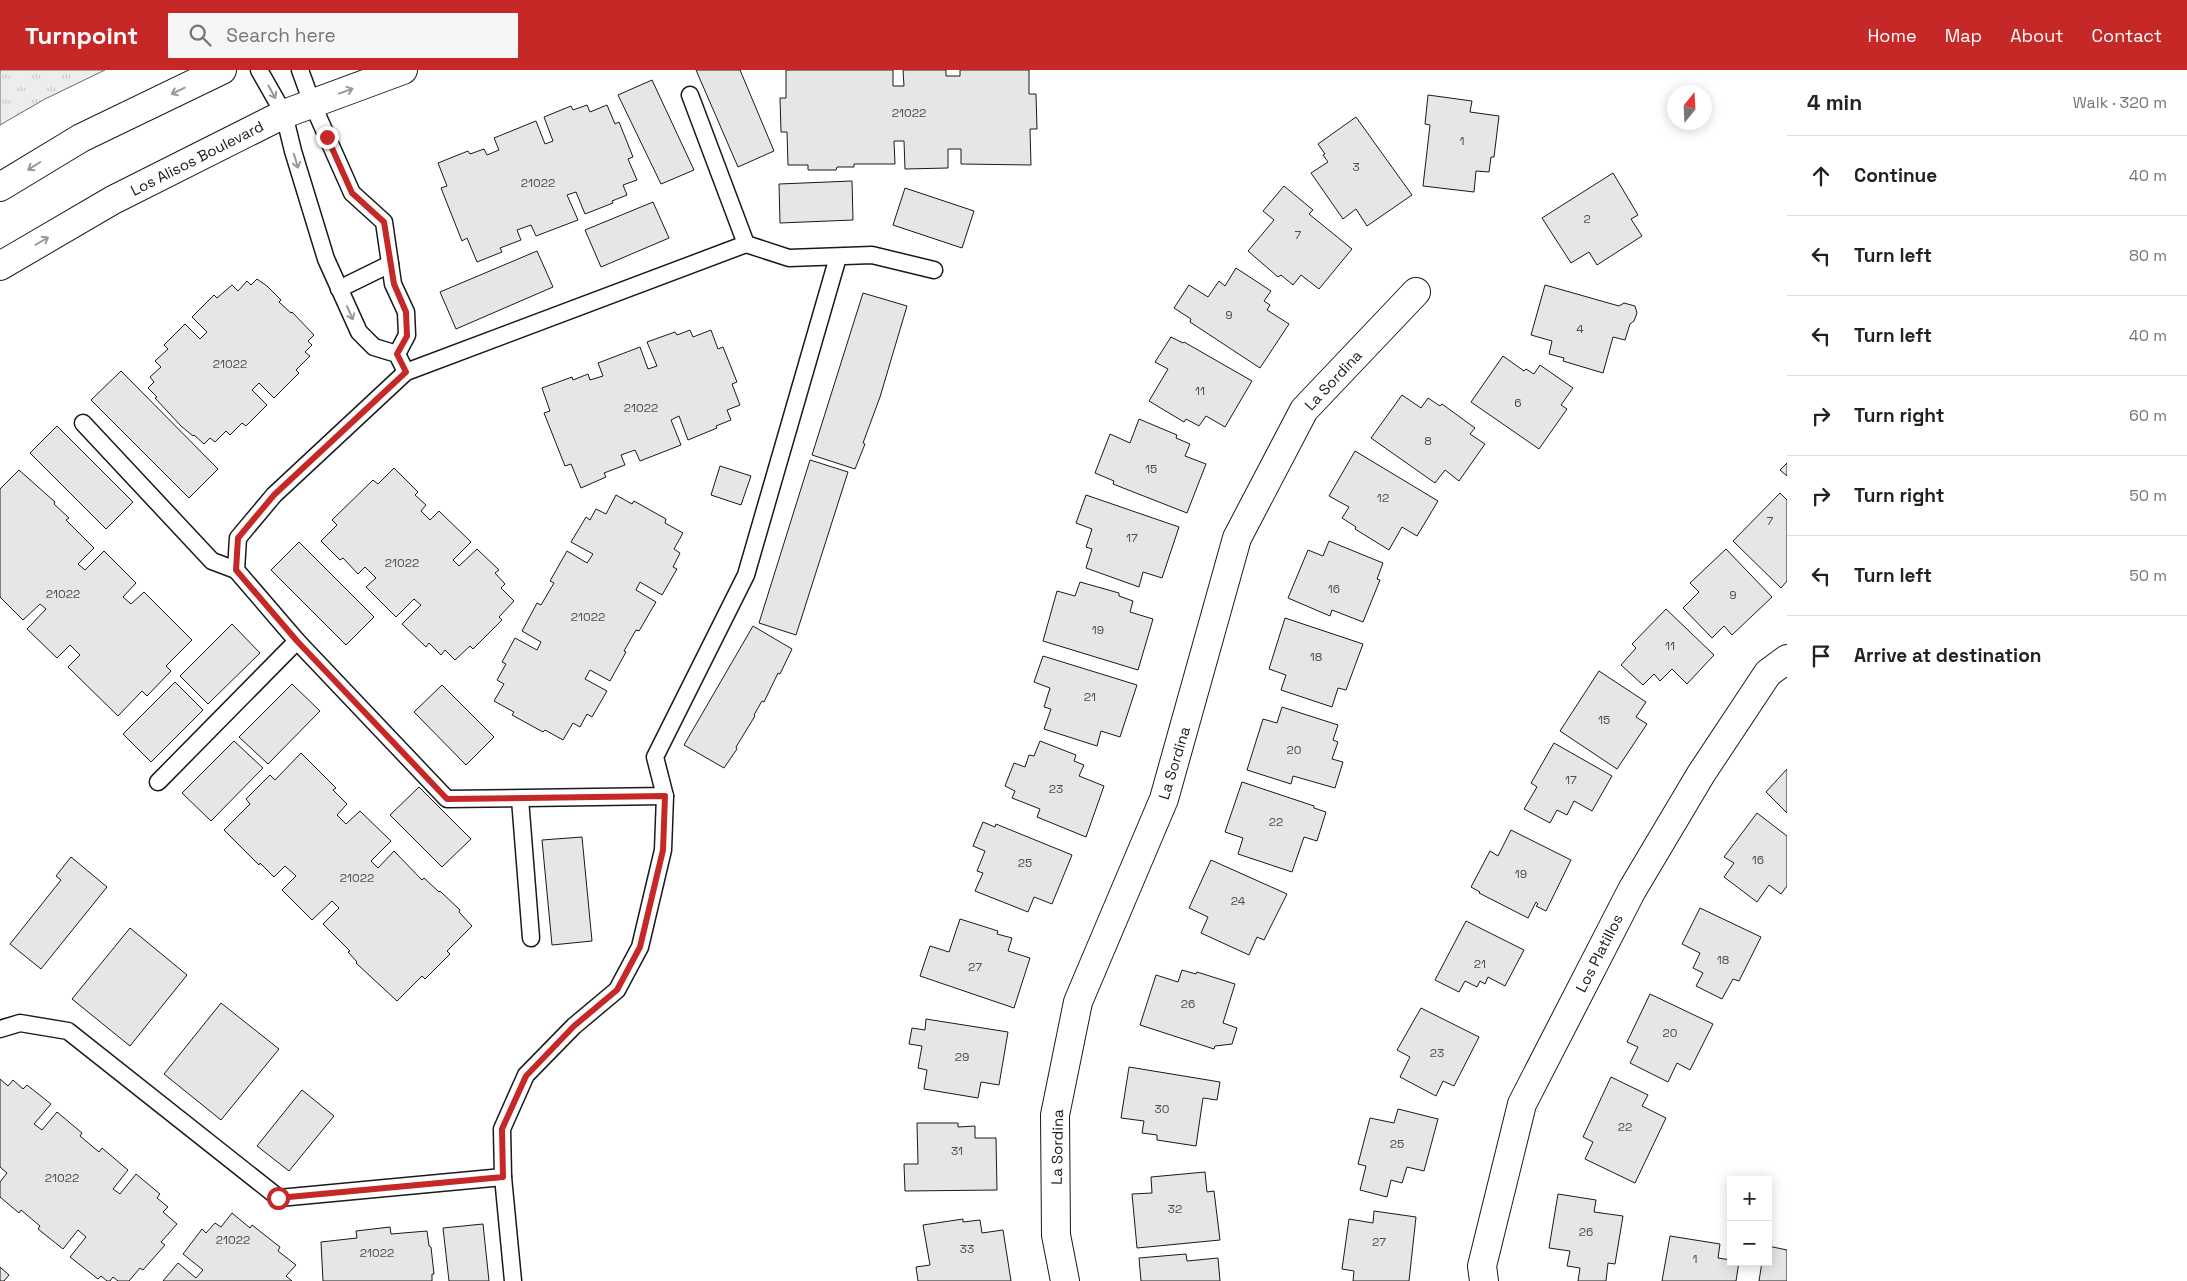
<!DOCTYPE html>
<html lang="en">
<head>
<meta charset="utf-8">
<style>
  :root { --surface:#fff; --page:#f6f6f6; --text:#222; --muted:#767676; --line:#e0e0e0; --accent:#c62828 }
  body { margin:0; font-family:"Space Grotesk",sans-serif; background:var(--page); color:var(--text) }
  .controls { position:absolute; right:15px; bottom:15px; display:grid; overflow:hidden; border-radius:0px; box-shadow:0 2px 12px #0003 }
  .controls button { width:45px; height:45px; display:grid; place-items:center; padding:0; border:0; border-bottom:1px solid var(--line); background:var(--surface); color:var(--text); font:25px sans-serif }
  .compass { position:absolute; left:1667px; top:15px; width:45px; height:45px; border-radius:50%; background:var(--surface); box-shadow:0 2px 12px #0003; rotate:18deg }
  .stop { position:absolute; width:15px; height:15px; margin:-11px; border:4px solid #c62828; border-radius:50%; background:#fff }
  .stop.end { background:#c62828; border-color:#fff; box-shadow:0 1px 5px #0008 }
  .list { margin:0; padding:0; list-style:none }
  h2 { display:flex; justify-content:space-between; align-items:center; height:65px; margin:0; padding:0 20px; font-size:21px }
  h2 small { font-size:16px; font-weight:400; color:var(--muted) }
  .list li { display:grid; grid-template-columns:32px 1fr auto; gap:15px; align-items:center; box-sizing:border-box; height:80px; padding:0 20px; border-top:1px solid var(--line) }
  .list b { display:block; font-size:19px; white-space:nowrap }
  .list em { font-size:16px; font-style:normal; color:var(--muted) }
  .icon { flex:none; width:28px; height:28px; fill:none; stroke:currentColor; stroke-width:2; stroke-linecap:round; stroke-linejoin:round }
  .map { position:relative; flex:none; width:1787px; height:1211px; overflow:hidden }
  header { display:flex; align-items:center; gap:30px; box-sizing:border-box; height:70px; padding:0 25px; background:var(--accent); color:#fff }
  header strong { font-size:24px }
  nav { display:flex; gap:28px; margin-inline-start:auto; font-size:18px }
  .search { width:350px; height:45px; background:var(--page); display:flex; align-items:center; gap:12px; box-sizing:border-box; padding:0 18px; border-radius:0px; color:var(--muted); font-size:19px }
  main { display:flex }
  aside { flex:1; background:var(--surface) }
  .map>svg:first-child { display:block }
  .grass { fill:url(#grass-tufts); stroke:#6a6a6a }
  .building { fill:#e6e6e6; stroke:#1a1a1a }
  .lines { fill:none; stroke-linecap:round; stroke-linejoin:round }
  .lane-casing { stroke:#1a1a1a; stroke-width:19 }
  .street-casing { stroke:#1a1a1a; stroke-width:30 }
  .secondary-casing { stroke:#1a1a1a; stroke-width:30 }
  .lane { stroke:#fff; stroke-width:16 }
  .street { stroke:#fff; stroke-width:28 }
  .secondary { stroke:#fff; stroke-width:28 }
  .oneway { stroke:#989898 }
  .route { stroke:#c62828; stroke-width:6 }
  .labels { text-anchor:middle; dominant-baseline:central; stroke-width:4; stroke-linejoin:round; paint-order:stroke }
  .number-label { font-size:12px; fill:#4d4d4d }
  .street-label { font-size:15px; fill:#1a1a1a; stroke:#fff }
</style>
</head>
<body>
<header>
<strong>Turnpoint</strong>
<div class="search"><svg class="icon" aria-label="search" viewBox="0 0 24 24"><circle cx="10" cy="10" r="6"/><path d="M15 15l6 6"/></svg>Search here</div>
<nav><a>Home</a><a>Map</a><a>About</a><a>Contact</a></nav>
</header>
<main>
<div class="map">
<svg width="1787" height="1211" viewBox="0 0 1787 1211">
  <defs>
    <pattern id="grass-tufts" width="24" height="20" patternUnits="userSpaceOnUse" patternTransform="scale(1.25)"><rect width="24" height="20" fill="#ededed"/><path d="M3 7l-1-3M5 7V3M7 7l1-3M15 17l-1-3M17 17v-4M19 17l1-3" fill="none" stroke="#cbcbcb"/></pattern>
  </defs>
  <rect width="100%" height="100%" fill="#fff"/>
  <path class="grass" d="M0,0H105L45,29L0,55Z"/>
  <g class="building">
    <path d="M696,0H740L774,81L738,97Z"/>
    <path d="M786,0H893V16H904L903,0H946V6H960V0H1029V24H1036L1037,59H1030L1031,95L961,94V79H948V98L905,99L904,71H894L895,94H854V97H837L836,100H808V95H788L787,62H781L780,28H786Z"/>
    <path d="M652,10L694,100L661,114L618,25Z"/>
    <path d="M1428,25L1472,31L1470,42L1499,46L1494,87H1491L1489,102L1476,101L1474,122L1423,116L1430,55L1425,54Z"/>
    <path d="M587,35L590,42L607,35L615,54L619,52L633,87L628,89L637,110L623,115L627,125L612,131L613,133L585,144L576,122L567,125L578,150L536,166L531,155L517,160L521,170L500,178L502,182L477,192L467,168L462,171L441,118L447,116L438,93L468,81L470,84L484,79L487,85L499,80L494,68L536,51L545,74L553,71L544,47L571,36L573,40Z"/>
    <path d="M1356,47L1412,125L1367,156L1356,139L1343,149L1311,103L1328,92L1323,85L1325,84L1318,74Z"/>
    <path d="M1613,103L1638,145L1631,149L1642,166L1597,195L1589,182L1571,193L1542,148Z"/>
    <path d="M852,111L853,150L780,153L779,114Z"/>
    <path d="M1284,116L1313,140L1309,144L1352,179L1319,219L1301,205L1293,215L1281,205L1278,207L1248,181L1274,150L1263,141Z"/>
    <path d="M905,118L974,141L962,178L893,155Z"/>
    <path d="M653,132L669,168L601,197L585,160Z"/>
    <path d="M537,181L553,217L456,259L440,222Z"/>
    <path d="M1236,198L1271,221L1264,231L1270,235L1267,240L1289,254L1260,298L1190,252L1191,249L1174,238L1189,215L1208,227L1219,211L1225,216Z"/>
    <path d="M257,209L267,216L281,230L279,232L291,243L292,242L314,265L308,271L312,275L305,282L310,286L296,300L299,303L274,328L259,313L252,320L267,335L246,356L242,353L230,365L226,361L215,372L210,368L204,374L194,365L193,366L181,356L155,328L157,327L148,318L154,312L150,307L161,297L155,291L168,279L164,275L185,254L200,269L207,262L192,247L214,225L217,228L232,215L238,221L247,211L251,215Z"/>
    <path d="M1545,215L1619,236L1624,233L1635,236L1637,243L1634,251L1630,254L1625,270L1613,267L1603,303L1563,291L1564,288L1549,284L1552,271L1531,265Z"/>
    <path d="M863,223L907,236L880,327L863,373L865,374L855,399L812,385Z"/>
    <path d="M690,260L693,267L711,260L718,279L723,277L737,312L732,314L740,335L727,340L731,350L716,356L717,358L688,370L679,346L671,350L681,375L640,391L635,380L621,385L625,395L604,403L606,407L581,418L571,394L565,396L544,343L550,341L542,318L572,307L573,310L588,304L590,310L603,306L598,293L640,277L648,299L657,296L647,272L675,262L677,265Z"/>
    <path d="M1171,267L1183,273L1184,272L1252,311L1225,357L1206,346L1199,356L1186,349L1184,352L1149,331L1168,299L1155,292Z"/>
    <path d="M1503,286L1524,301L1526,299L1534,304L1540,295L1573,318L1561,335L1567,339L1539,379L1471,332Z"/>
    <path d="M121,301L218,399L189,428L91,330Z"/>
    <path d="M1402,325L1421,338L1428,328L1440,336L1442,334L1475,358L1470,364L1485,374L1459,411L1445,400L1435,413L1371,368Z"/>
    <path d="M1139,349L1177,365L1176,368L1190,374L1185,386L1206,394L1187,443L1113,414L1114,411L1095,403L1110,364L1130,373Z"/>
    <path d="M57,356L133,432L106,459L30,383Z"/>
    <path d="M1355,381L1438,431L1417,466L1402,457L1389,480L1355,459L1356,457L1342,448L1349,437L1329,426Z"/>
    <path d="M810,390L848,402L796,565L759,553Z"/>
    <path d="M1787,393V406L1780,400Z"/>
    <path d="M720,396L751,406L741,435L711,425Z"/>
    <path d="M394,398L418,422L415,425L426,435L421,441L430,450L439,441L471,472L453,490L459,496L477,479L499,500L495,503L505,514L501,518L514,531L499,547L502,550L473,579L470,576L455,590L445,580L441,585L429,573L426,577L402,554L421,535L414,529L396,547L366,517L376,508L365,497L358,504L343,488L340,490L321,471L337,455L332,450L373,410L378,414Z"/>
    <path d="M19,400L55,432L54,434L69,448L66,450L94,478L78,494L85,500L104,481L136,513L123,527L131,534L144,522L192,570L166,596L171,601L147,626L142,621L118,646L68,597L80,585L70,575L57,588L27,559L46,539L40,534L23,550L0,527V419Z"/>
    <path d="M1780,423L1787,430V511L1781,518L1733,471Z"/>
    <path d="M616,425L632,434L634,431L666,449L665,453L683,463L674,479L680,483L673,497L677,499L662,525L640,512L636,520L656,532L639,561L636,560L624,581L626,582L610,611L590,600L585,609L607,621L592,647L587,644L580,657L573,653L563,670L545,660L543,662L512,645L514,642L494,631L504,614L497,610L506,594L502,592L515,568L537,580L541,572L522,561L537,533L541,535L554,513L550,511L567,481L587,493L593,484L571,472L586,447L590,450L596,439L606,444Z"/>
    <path d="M1086,425L1179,457L1162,508L1143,502L1139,517L1086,498L1092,479L1086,477L1092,459L1076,453Z"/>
    <path d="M1329,471L1383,493L1377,509L1380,510L1363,552L1332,540L1330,546L1288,528L1308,480L1323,486Z"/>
    <path d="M299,472L374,547L346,575L271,500Z"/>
    <path d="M1726,479L1772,527L1732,565L1724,556L1712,568L1683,538L1699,522L1690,513Z"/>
    <path d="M1080,512L1119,523V526L1133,531L1130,542L1153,549L1138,600L1043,571L1057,521L1075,526Z"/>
    <path d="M1666,539L1714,585L1687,614L1672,599L1660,611L1654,604L1643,615L1621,595L1636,578L1632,574Z"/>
    <path d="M1285,548L1363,574L1346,620L1338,618L1332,637L1281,620L1286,605L1269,599Z"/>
    <path d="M232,554L260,583L208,634L180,606Z"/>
    <path d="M753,556L792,579L780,604L778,603L764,632L762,631L754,645L755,646L736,677L737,679L724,698L684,675Z"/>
    <path d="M1043,586L1137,615L1120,667L1101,661L1097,676L1044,659L1051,639L1044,637L1050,618L1034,612Z"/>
    <path d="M1599,601L1646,632L1636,647L1647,654L1617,699L1560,661Z"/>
    <path d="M175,612L203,640L151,692L123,664Z"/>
    <path d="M292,614L320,641L268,694L239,667Z"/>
    <path d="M442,615L494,667L466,695L414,642Z"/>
    <path d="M1282,637L1338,655L1333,670L1338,672L1332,689L1343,692L1335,718L1293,706L1291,714L1247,700L1263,649L1277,653Z"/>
    <path d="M234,671L263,698L211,751L182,723Z"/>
    <path d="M1040,671L1076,685L1074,691L1084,695L1079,706L1104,716L1086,767L1037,747L1040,739L1012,728L1015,721L1005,716L1014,693L1025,697L1029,685L1034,686Z"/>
    <path d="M1554,673L1612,706L1592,741L1574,731L1567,745L1557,740L1550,753L1524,739L1537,717L1531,713Z"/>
    <path d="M301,683L336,718L333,720L347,734L337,745L346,754L360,741L391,771L371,791L378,798L394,781L422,810L424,808L439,822L440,821L460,840L459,842L472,856L447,881L450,884L425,909L422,906L397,931L356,893L357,892L348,882L350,881L323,854L339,838L332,831L312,850L282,820L296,806L285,796L274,807L260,793L259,795L224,760L250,734L246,729L270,705L275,710Z"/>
    <path d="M1787,699V743L1766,722Z"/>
    <path d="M1242,712L1314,736V738L1326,742L1317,771L1304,767L1292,802L1238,784L1243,768L1225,762Z"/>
    <path d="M419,717L471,769L442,797L390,745Z"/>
    <path d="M1757,743L1787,766V816L1781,824L1769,815L1757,832L1724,807L1734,793L1724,787Z"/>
    <path d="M983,752L995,757L996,754L1072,785L1052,834L1034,827L1028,842L975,821L983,803L977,801L985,781L973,776Z"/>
    <path d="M1511,760L1571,790L1546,841L1536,836L1538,834L1536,832L1528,848L1479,823L1480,822L1471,817L1490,781L1498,786Z"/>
    <path d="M582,767L592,871L552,875L542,770Z"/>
    <path d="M71,787L107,817L41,899L10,874L61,810L56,806Z"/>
    <path d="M1211,790L1287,824L1264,870L1257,867L1249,885L1201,863L1208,847L1189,838Z"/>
    <path d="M1700,838L1761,867L1739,911L1733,909L1722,929L1696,916L1703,903L1693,898L1700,883L1682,874Z"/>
    <path d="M960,849L998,861L997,864L1012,868L1008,881L1030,888L1014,938L920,906L930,876L949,882Z"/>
    <path d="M1466,851L1524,880L1505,916L1488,907L1485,914L1480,911L1477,917L1465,911L1459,922L1435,910Z"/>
    <path d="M130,858L187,905L130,976L72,929Z"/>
    <path d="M1182,900L1196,904L1197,902L1235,914L1223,953L1237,958L1232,974L1215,976L1214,979L1140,955L1156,905L1178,912Z"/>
    <path d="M1650,924L1713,954L1690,1000L1677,993L1668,1012L1630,993L1638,977L1627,972Z"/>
    <path d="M221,933L279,979L221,1050L164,1004Z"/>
    <path d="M1421,938L1479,967L1454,1016L1443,1011L1436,1026L1400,1007L1410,987L1397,980Z"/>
    <path d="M926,949L1008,962L999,1015L981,1012L978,1028L924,1019L927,1000L918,998L922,976L909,974L912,958L925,960Z"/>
    <path d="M1129,997L1220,1012L1217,1030L1203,1028L1196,1076L1157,1070V1065L1142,1063L1144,1051L1121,1048Z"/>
    <path d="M1611,1007L1648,1025L1642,1036L1666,1048L1635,1113L1585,1089L1593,1072L1583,1067Z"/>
    <path d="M0,1009L8,1016L13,1010L23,1019L27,1015L51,1034L34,1054L42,1060L57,1042L82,1063L80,1066L99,1082L102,1078L128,1100L113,1119L120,1124L136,1104L160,1124L157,1128L168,1137L163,1142L177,1154L161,1172L165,1175L143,1200L140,1198L129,1211H118L113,1207L110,1211H107L101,1206L98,1209L70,1187L86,1167L78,1160L63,1179L38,1159L40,1156L21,1140L19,1143L0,1127V1112L7,1103L0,1097Z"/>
    <path d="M302,1020L334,1046L289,1101L257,1076Z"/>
    <path d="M1398,1039L1438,1049L1424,1101L1407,1097L1402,1113L1391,1110L1387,1127L1360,1120L1366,1096L1358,1094L1370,1048L1394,1053Z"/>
    <path d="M917,1053H958V1057L975,1056V1068H996L997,1120L905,1121L904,1094H918Z"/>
    <path d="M1205,1102L1207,1122L1214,1121L1220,1170L1137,1178L1132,1124L1152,1123L1151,1107Z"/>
    <path d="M1558,1124L1596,1130L1594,1142L1623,1146L1615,1194L1608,1193L1606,1211H1578L1580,1198L1567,1196L1570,1181L1549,1178Z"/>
    <path d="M1374,1141L1416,1147L1409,1211H1353L1354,1201L1342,1199L1349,1149L1373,1153Z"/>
    <path d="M232,1143L250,1158L252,1155L280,1177L278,1181L296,1195L286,1206L292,1211H163L178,1193L196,1208L203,1200L183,1184L202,1159L206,1163L215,1153L221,1157Z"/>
    <path d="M963,1149V1152L980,1150L982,1163L1003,1160L1011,1211H918L916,1197L930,1195L923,1155Z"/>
    <path d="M483,1154L489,1211H449L443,1158Z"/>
    <path d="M390,1157L391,1164L427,1161L429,1176L431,1177L434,1204H432V1211H323L321,1172L357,1168L356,1161Z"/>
    <path d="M1670,1166L1720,1174L1718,1188L1731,1190V1192H1739L1736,1211H1662Z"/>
    <path d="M1768,1176L1787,1180V1211H1759L1762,1192H1768Z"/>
    <path d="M1186,1184L1187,1191L1218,1188L1220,1211H1141L1139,1188Z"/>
    <path d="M0,1197L9,1205L4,1211H0Z"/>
  </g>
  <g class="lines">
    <defs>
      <g id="lane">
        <path d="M259,0L284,44L293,81L326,189L359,262L374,277L397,284L406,302"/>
        <path d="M300,0L312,33L352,123L384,152L393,214L406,242L407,265L397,284"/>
        <path d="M690,25L746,174L789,188L872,185L934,200"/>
        <path d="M746,174L406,302L274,425L238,468L236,500L297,571L447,729L665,726L655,687L746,505L838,187"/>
        <path d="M339,219L390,194"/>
        <path d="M83,353L212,491L236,500"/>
        <path d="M158,712L297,571"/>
        <path d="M520,729L531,868"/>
        <path d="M0,959L20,953L68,961L279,1128L503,1107L513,1211"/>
        <path d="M503,1107L502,1059L526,1005L574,956L617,920L640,877L663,780L665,726"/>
      </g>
      <g id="street">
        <path d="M1065,1211L1056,1165L1055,1045L1078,932L1164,729L1237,468L1304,340L1416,222"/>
        <path d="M1484,1211L1482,1196L1522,1034L1632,820L1701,704L1768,603L1787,589"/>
      </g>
      <g id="secondary">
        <path d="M0,117L81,68L222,0"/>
        <path d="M0,196L113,130L284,44L403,0"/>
      </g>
    </defs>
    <use href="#lane" class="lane-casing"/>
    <use href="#street" class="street-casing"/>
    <use href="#secondary" class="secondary-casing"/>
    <use href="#lane" class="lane"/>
    <use href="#street" class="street"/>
    <use href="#secondary" class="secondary"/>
  </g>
  <defs><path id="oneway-shaft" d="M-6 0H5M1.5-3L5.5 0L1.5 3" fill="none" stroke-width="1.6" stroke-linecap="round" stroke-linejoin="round" transform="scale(1.25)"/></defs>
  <g class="oneway">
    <use href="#oneway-shaft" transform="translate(178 21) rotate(154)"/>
    <use href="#oneway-shaft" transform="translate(346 21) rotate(-20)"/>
    <use href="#oneway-shaft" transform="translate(272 22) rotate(61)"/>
    <use href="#oneway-shaft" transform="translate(296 91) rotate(73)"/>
    <use href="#oneway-shaft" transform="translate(34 96) rotate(148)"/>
    <use href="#oneway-shaft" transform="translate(42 171) rotate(-30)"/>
    <use href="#oneway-shaft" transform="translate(350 243) rotate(66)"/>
  </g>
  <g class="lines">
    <path class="route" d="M278,1128L503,1107L502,1059L526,1006L574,956L617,920L640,877L663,780L665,726L447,729L297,571L236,500L238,468L274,425L406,302L397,284L407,266L406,242L394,214L384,152L352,123L327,67"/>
  </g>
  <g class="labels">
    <g class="number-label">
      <text x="909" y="43">21022</text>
      <text x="1462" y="71">1</text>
      <text x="1356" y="97">3</text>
      <text x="538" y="113">21022</text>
      <text x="1587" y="149">2</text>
      <text x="1298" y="165">7</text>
      <text x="1229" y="245">9</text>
      <text x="1580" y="259">4</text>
      <text x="230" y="294">21022</text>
      <text x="1200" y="321">11</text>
      <text x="1518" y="333">6</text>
      <text x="641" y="338">21022</text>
      <text x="1428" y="371">8</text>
      <text x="1151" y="399">15</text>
      <text x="1383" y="428">12</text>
      <text x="1770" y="451">7</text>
      <text x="1132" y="468">17</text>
      <text x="402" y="493">21022</text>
      <text x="1334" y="519">16</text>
      <text x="63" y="524">21022</text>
      <text x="1733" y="525">9</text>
      <text x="588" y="547">21022</text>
      <text x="1098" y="560">19</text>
      <text x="1670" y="576">11</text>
      <text x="1316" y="587">18</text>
      <text x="1090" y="627">21</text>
      <text x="1604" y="650">15</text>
      <text x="1294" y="680">20</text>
      <text x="1571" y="710">17</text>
      <text x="1056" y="719">23</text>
      <text x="1276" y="752">22</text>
      <text x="1758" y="790">16</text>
      <text x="1025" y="793">25</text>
      <text x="1521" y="804">19</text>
      <text x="357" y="808">21022</text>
      <text x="1238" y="831">24</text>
      <text x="1723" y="890">18</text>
      <text x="1480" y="894">21</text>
      <text x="975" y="897">27</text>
      <text x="1188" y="934">26</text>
      <text x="1670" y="963">20</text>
      <text x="1437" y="983">23</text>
      <text x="962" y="987">29</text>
      <text x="1162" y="1039">30</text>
      <text x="1625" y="1057">22</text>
      <text x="1397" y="1074">25</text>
      <text x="957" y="1081">31</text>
      <text x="62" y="1108">21022</text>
      <text x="1175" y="1139">32</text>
      <text x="1586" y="1162">26</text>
      <text x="233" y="1170">21022</text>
      <text x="1379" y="1172">27</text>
      <text x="967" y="1179">33</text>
      <text x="377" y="1183">21022</text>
      <text x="1695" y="1189">1</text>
    </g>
    <g class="street-label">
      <text transform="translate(197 88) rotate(-27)">Los Alisos Boulevard</text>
      <text transform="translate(1333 310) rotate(-47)">La Sordina</text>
      <text transform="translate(1174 693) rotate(-73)">La Sordina</text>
      <text transform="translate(1599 883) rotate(-63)">Los Platillos</text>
      <text transform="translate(1057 1077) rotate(-89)">La Sordina</text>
    </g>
  </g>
</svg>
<div class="controls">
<button>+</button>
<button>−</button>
</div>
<svg class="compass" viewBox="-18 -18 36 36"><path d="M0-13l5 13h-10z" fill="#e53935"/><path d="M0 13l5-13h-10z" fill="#767676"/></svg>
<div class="stop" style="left:278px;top:1128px"></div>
<div class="stop end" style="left:327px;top:67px"></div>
</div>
<aside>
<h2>4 min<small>Walk · 320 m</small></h2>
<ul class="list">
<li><svg class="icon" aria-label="ahead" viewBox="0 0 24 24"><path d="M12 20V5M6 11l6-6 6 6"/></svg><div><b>Continue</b></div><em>40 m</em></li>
<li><svg class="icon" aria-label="left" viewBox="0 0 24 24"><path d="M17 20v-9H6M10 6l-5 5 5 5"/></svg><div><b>Turn left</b></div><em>80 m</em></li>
<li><svg class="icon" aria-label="left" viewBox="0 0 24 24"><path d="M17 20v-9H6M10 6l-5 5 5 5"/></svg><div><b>Turn left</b></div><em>40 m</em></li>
<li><svg class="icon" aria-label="right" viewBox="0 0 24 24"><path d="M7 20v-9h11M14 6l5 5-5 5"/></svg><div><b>Turn right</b></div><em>60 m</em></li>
<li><svg class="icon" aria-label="right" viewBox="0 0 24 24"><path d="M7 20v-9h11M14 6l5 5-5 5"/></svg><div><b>Turn right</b></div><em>50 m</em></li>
<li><svg class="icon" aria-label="left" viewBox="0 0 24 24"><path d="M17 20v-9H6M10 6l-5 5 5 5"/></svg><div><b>Turn left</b></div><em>50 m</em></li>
<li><svg class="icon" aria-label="arrive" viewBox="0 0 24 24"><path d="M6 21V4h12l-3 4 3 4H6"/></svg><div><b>Arrive at destination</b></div></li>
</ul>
</aside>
</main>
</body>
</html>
